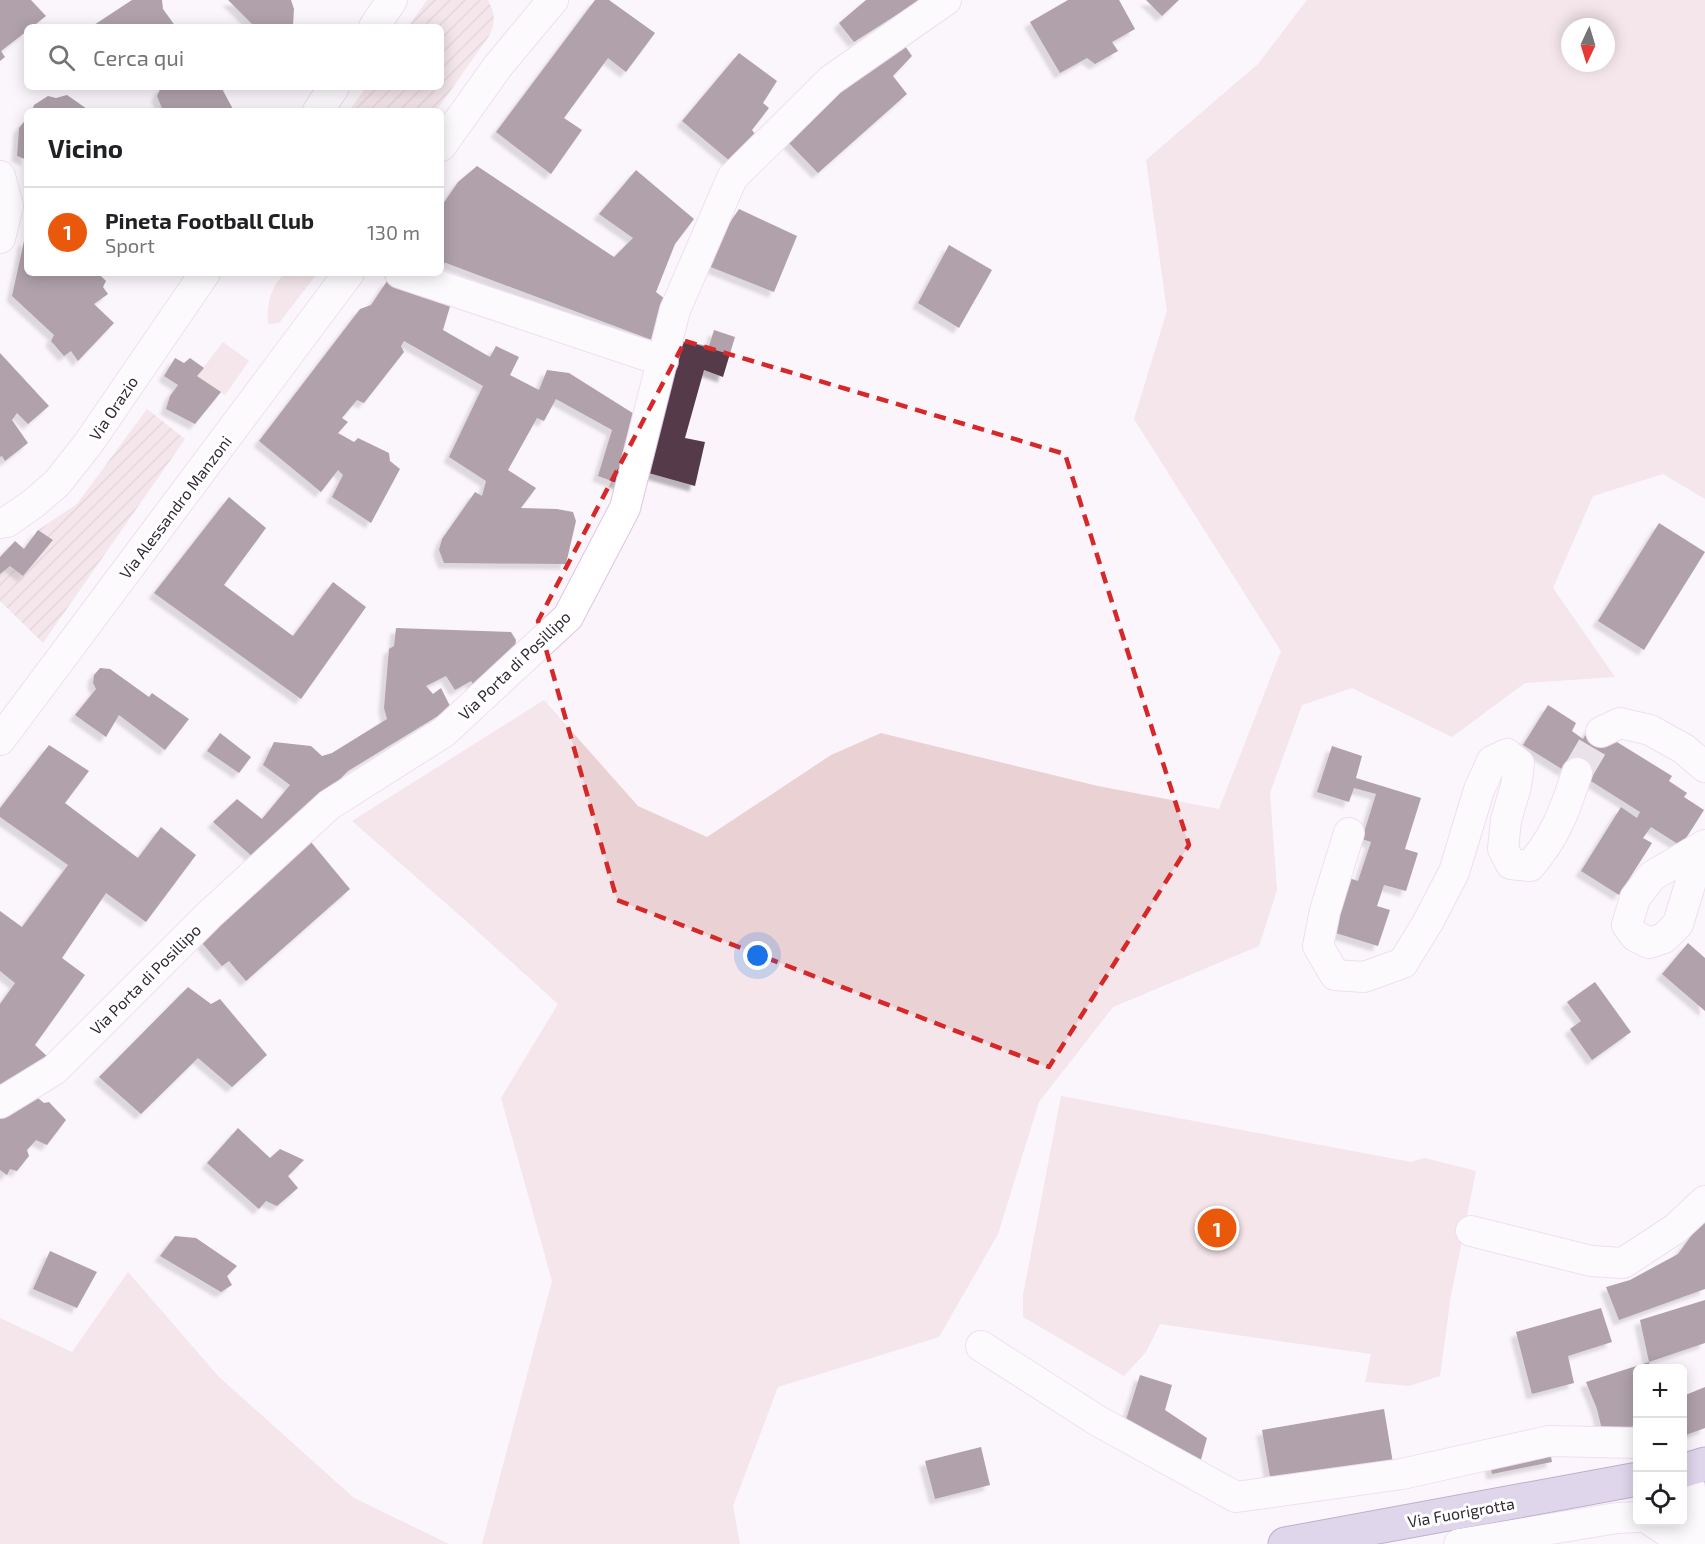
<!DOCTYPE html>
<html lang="it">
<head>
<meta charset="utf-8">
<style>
  :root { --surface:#fff; --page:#f6f6f6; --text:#202124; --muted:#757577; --line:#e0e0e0; --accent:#ea580c }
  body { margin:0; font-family:"Exo 2",sans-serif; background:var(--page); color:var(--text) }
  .controls { position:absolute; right:18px; bottom:18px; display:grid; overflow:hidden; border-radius:9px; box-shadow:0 3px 15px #0003 }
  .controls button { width:54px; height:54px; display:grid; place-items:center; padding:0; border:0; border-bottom:2px solid var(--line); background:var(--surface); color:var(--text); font:30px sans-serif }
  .compass { position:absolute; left:1561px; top:18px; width:54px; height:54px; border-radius:50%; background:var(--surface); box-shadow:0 3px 15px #0003; rotate:184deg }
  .you { position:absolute; left:758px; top:956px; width:21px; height:21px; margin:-15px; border:4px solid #fff; border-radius:50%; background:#1a73e8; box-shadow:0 0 0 9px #1a73e833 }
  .badge { display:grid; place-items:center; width:39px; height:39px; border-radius:50%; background:var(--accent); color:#fff; font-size:20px; font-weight:700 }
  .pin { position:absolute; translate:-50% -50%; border:3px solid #fff; box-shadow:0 2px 6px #0006 }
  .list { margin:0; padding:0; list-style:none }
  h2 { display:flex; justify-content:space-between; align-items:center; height:78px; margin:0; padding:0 24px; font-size:26px }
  h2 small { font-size:20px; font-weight:400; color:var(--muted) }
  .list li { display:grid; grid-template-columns:39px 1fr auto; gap:18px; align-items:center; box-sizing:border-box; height:90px; padding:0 24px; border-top:2px solid var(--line) }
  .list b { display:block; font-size:22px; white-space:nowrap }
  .list p { margin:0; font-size:20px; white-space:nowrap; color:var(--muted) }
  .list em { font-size:20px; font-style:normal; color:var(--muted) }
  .icon { flex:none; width:33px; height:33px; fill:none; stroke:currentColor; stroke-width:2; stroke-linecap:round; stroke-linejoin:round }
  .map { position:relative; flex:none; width:1705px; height:1544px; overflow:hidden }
  .search { position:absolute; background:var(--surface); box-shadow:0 3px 15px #0003; left:24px; top:24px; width:420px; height:66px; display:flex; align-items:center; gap:15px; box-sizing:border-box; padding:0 21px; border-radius:9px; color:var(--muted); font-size:22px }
  .panel { position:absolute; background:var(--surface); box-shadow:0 3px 15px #0003; left:24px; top:108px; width:420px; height:168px; border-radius:9px }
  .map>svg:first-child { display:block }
  .grass { fill:#ead2d4; fill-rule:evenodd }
  .garden { fill:url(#garden-furrows) }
  .building { fill:#553b49; filter:url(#shadow) }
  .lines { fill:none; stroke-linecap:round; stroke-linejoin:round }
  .minor-tunnel { stroke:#d3ccd3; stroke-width:30; stroke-dasharray:30 15; stroke-linecap:butt }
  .minor-casing { stroke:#dfc5e3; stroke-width:32 }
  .major-casing { stroke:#705f90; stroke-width:35 }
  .minor { stroke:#fff; stroke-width:30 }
  .major { stroke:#bdb0da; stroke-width:33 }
  .marked { fill:none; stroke:#d62828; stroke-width:4.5; stroke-dasharray:12 8; stroke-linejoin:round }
  .labels { text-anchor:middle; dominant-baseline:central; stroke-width:6; stroke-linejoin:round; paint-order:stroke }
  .street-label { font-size:16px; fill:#332935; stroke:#fff }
</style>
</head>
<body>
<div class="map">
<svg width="1705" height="1544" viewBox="0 0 1705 1544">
  <defs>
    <pattern id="garden-furrows" width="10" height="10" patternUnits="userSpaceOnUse" patternTransform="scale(1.5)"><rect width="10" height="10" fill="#ead2d4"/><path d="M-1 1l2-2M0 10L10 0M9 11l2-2" fill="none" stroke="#c9b4b7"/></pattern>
    <filter id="shadow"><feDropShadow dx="-5.5" dy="5.5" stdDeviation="1.5" flood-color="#0004"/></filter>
  </defs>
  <rect width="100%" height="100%" fill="#fbf5fb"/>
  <g class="grass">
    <path d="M1307,0H1705V499L1663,474L1593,496L1553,588L1615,677L1525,683L1452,737L1352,688L1302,705L1270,793L1277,890L1259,946L1113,1007L1039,1102L998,1234L939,1337L778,1387L733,1506L740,1544H482L552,1281L501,1098L558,1004L465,920L352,821L544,700L638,806L707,837L831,755L881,733L1098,786L1219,809L1281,651L1134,419L1167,311L1146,160L1258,64ZM1570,27H1606V63H1570Z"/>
    <path d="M285,273L316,275L279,323L268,324C267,303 270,288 285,273Z"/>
    <path d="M223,342L249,361L225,395L197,376Z"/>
    <path d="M1061,1096L1411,1162L1424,1158L1476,1171L1451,1295L1440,1376L1409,1386L1365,1382L1371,1354L1160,1324L1146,1352L1124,1376L1023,1317V1295Z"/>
    <path d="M128,1272L219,1377L354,1498L449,1544H0V1318L72,1352Z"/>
  </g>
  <g class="garden">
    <path d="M427,0H488C495,14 496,22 489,36L436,111H349L366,87H441V27H408Z"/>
    <path d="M147,409L185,439L43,643L0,601V574L10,566L23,576L53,541L38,530L77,504Z"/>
  </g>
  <g class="building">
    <path d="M0,0H31L46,16L32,27H27V31L1,51L5,57L0,61Z"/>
    <path d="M132,0H162L163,9L176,27H96L94,25Z"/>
    <path d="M228,0H291L294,9L293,26L255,27Z"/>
    <path d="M595,0H609L655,33L626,72L608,58L564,118L582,130L551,174L496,132Z"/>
    <path d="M866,0H920L854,42L839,23Z"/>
    <path d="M1068,0H1119L1135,29L1112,42L1118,51L1095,64L1087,58L1060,73L1030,22Z"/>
    <path d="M1146,0H1179L1162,16Z"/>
    <path d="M905,46L912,56L893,76L907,94L818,173L787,141L829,97Z"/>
    <path d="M739,53L777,81L763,103L769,108L752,130L755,134L731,162L682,121Z"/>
    <path d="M161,87H221L234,111H163L157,96Z"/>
    <path d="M67,95L90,111H32L34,105L48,96L56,98Z"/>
    <path d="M27,118V160L17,156L19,128Z"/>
    <path d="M477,166L614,257L633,238L599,214L636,170L694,219L675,244L656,292L665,299L652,340L446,263H441V207L458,182Z"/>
    <path d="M739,209L797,236L774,292L708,266L723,233Z"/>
    <path d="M27,240V273H98L106,281L103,287L108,294L94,304L114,323L78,361L71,351L64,356L51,341L54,335L12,296L24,241Z"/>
    <path d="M949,245L992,270L959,328L918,303Z"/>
    <path d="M387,281L451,303L443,330L490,357L496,346L519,357L510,375L539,390L547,370L569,373L639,417L620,484L598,476L612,430L556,399L544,421L537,418L508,470L536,488L521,508L557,509L573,512L576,521L566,564L444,563L439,550L442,539L475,492L482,496L486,481L449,457L483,386L404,341L401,346L404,352L364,403L357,400L342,418L348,422L338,433L354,442L358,438L389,453L390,461L400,469L371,523L332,497L343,475L338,470L321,492L259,441L360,309L371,305Z"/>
    <path d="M714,330L735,337L723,377L704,370L685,438L705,442L695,486L645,472L681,341L709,346Z"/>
    <path d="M0,353L49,406L28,424L17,413L12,420L28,443L5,461L2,456L0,457Z"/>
    <path d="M175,358L184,363L190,358L204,368L197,376L221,392L195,424L166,409L170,396L178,385L164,376Z"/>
    <path d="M229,497L266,528L224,585L293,636L333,582L366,607L301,699L154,593Z"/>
    <path d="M1659,523L1705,552L1644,650L1598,621Z"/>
    <path d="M38,530L53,540L23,576L10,566L0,574V557L15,541L24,549Z"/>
    <path d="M396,628L511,632L516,640L514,660L474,686L471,681L455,690L446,676L426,686L433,694L441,688L451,708L348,771L315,805L254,858L213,822L237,799L262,819L290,785L263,765L274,742L311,746L322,756L332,753L387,719L384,708L389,649L394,646Z"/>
    <path d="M100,668L110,669L149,697L152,693L189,719L165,750L119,715L106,737L75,715L96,689L93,683L94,675Z"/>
    <path d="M1548,705L1576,723L1572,731L1583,739L1591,726L1672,776L1669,781L1687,793L1684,797L1704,810L1681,846L1651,827L1643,838L1652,843L1619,895L1581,871L1621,807L1637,818L1640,812L1567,766L1565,771L1523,745Z"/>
    <path d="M220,733L251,757L239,773L207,751Z"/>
    <path d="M49,745L89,771L65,803L138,858L161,827L196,855L146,922L106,893L62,958L85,975L35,1045L48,1057L0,1091V1004L15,983L0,971V911L22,927L68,865L0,817V808Z"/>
    <path d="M1332,746L1362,756L1356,778L1421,798L1405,849L1418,853L1406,891L1384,885L1377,906L1390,910L1378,946L1329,931L1346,877L1358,881L1371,842L1362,839L1376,794L1354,788L1349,802L1317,792Z"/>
    <path d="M311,842L350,889L246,981L229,961L222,966L202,943L238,903Z"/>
    <path d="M1688,943L1705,958V1011L1662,974Z"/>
    <path d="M1595,982L1631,1032L1592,1060L1570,1029L1581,1021L1567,1002Z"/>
    <path d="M188,987L211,1004L220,999L267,1055L232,1087L198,1058L141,1114L99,1077Z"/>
    <path d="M33,1094L44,1103L49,1102L66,1120L47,1145L36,1140L27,1150L29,1156L17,1171L10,1169L7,1175L0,1170V1116Z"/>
    <path d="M238,1128L270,1158L280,1149L304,1160L288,1176L298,1188L277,1206L266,1201L259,1209L207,1163Z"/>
    <path d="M1705,1221V1289L1619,1320L1606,1287L1630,1280L1678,1254L1696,1229Z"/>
    <path d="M175,1236L196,1238L237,1266L227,1276L232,1285L221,1292L160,1256Z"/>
    <path d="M50,1251L97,1272L77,1308L33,1289Z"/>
    <path d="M1705,1300V1343L1649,1362L1640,1320Z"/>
    <path d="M1601,1308L1612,1342L1568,1356L1574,1383L1532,1394L1516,1332Z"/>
    <path d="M1649,1362L1650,1368H1638V1425L1603,1434L1597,1409L1586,1382Z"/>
    <path d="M1140,1375L1172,1385L1165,1410L1207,1438L1200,1463L1125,1423Z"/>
    <path d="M1705,1387V1428L1683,1436V1396Z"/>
    <path d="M1384,1409L1393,1463L1271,1483L1262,1430Z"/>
    <path d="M981,1447L990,1485L935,1499L925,1461Z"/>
    <path d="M1550,1451L1552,1462L1492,1474L1490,1464Z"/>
  </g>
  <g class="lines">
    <path class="minor-tunnel" d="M1577,773L1601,732"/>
    <defs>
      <g id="minor">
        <path d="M374,27L392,0"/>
        <path d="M318,111L334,87"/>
        <path d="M441,146L498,66L553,0"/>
        <path d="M0,176L8,206L0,238"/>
        <path d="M400,273L663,361"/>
        <path d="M0,523L7,522L34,503L57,483L88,444L205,273"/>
        <path d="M1601,732L1620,723L1650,730L1684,749L1705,767"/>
        <path d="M0,740L349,273"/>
        <path d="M1349,833L1325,911L1318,946L1335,975L1364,977L1403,963L1428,922L1454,872L1479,790L1492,761L1507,754L1519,764L1516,786L1506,820L1503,849L1511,864L1530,866C1556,836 1565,810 1577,773"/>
        <path d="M1705,845L1652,876L1635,898L1627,925L1635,936L1649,943L1664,938L1678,924L1692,878L1705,868"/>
        <path d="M0,1103L54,1070L210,914L329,805L444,732L568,617L625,508L675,310L732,178L831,80L946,0"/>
        <path d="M1471,1231L1591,1261L1623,1263L1675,1229L1705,1201"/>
        <path d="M981,1346L1098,1421L1236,1497L1402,1474L1549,1441L1638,1443"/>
        <path d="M1682,1468L1686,1471L1702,1544"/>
        <path d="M1653,1522L1687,1544"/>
        <path d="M1459,1544L1617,1518L1638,1517"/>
      </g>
      <g id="major">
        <path d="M1682,1471L1705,1464"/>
        <path d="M1285,1544L1638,1479"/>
      </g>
    </defs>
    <use href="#minor" class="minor-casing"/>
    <use href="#major" class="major-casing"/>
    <use href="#minor" class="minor"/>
    <use href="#major" class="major"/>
  </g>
  <path d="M0 0H1705V1544H0ZM685,341L1065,454L1189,845L1049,1067L617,900L538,621Z" fill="#fbf5fb" fill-opacity=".55" fill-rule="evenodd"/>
  <path class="marked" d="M685,341L1065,454L1189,845L1049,1067L617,900L538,621Z"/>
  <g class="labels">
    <g class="street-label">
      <text transform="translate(113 408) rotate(-56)">Via Orazio</text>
      <text transform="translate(175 507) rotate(-53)">Via Alessandro Manzoni</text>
      <text transform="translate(514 665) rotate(-44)">Via Porta di Posillipo</text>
      <text transform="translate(145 979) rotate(-45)">Via Porta di Posillipo</text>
      <text transform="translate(1461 1512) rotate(-10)">Via Fuorigrotta</text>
    </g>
  </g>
</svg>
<div class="controls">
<button>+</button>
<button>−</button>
<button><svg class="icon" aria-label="locate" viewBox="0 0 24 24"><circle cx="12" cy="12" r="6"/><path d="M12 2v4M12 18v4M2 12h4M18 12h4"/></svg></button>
</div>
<svg class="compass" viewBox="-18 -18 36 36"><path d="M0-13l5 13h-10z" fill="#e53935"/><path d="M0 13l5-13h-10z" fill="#757577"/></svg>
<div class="you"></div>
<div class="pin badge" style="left:1217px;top:1228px">1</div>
<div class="search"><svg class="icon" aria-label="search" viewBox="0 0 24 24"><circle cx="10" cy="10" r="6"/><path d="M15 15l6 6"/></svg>Cerca qui</div>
<section class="panel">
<h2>Vicino<small></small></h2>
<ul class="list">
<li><span class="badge">1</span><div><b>Pineta Football Club</b><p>Sport</p></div><em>130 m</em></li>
</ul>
</section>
</div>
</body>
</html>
